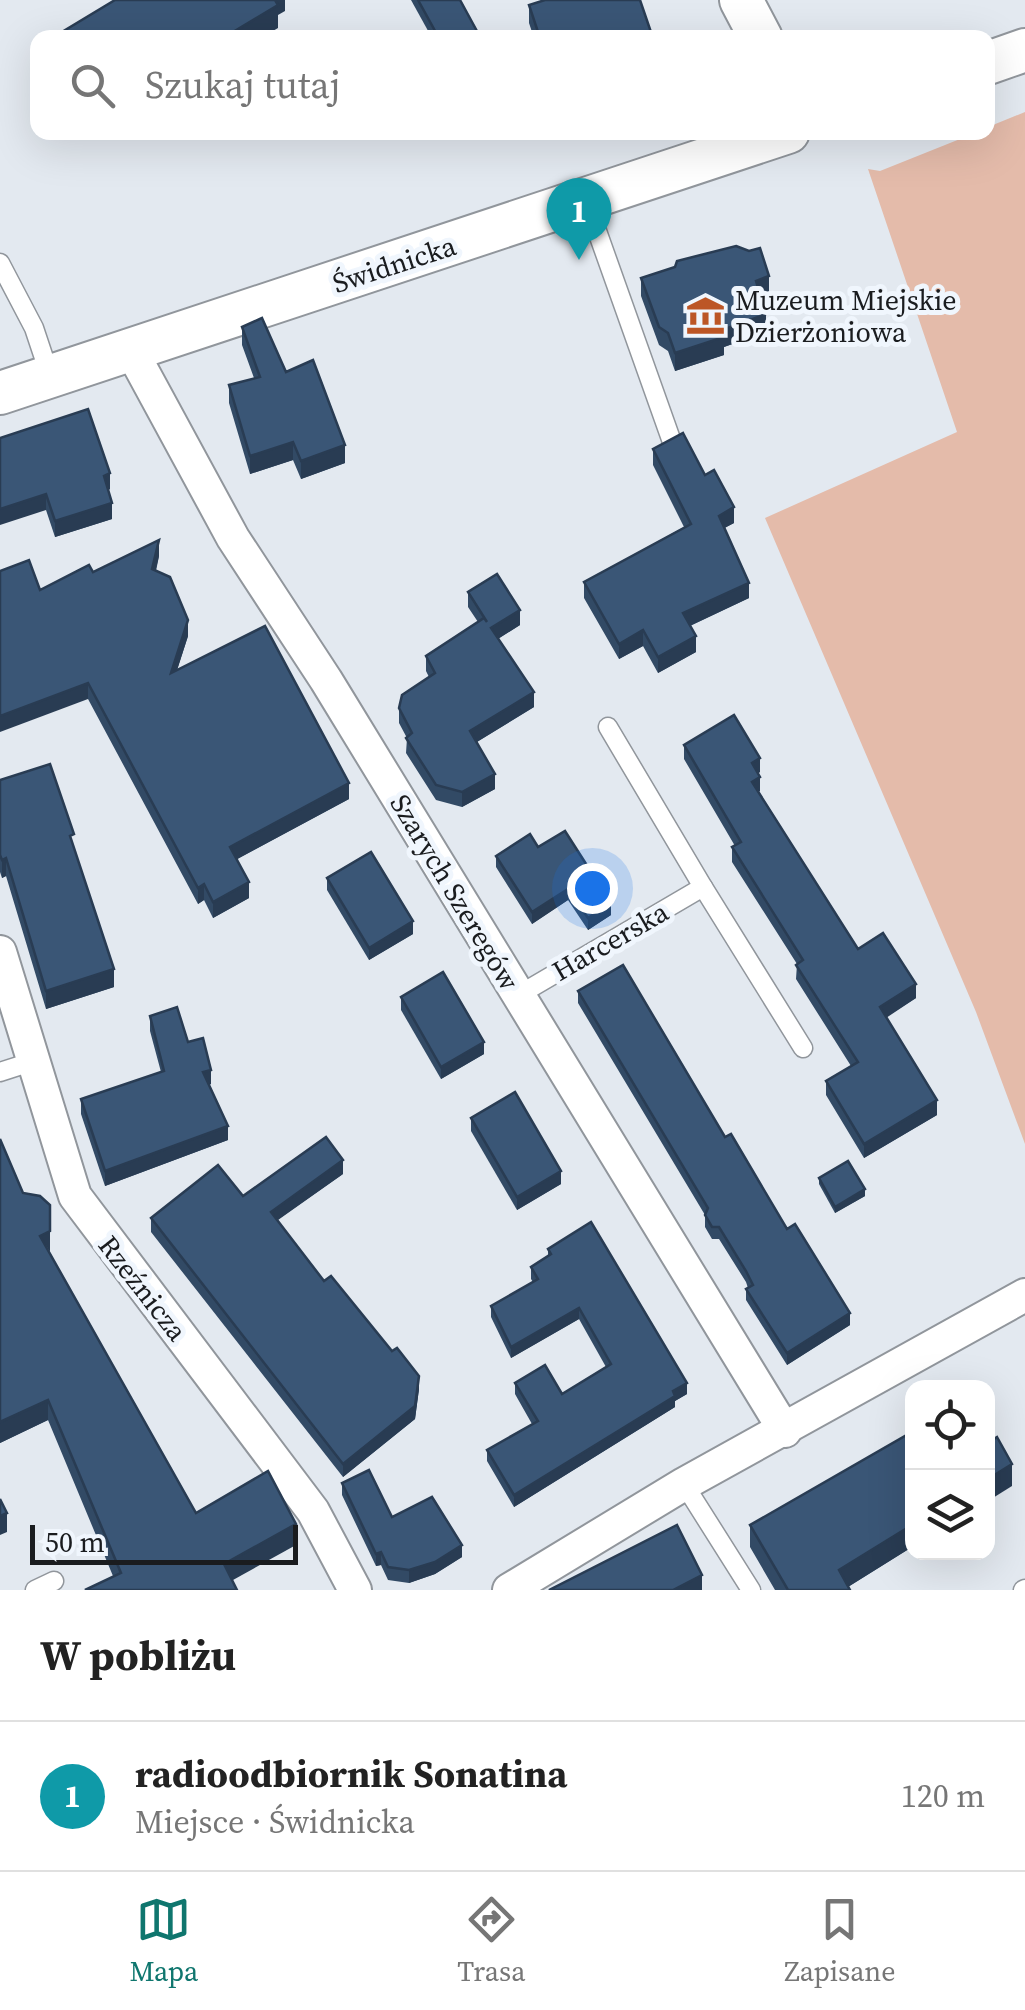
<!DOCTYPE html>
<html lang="pl">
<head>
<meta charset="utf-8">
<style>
  :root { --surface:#fff; --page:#f2f2f2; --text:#222; --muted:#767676; --line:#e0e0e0; --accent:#0f766e }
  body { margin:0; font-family:"Source Serif 4",serif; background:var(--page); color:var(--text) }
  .controls { position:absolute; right:30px; bottom:30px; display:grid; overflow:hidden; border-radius:20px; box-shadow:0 10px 40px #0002 }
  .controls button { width:90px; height:90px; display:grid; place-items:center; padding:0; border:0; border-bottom:2px solid var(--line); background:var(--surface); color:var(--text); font:50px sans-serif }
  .scale { position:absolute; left:30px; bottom:25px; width:268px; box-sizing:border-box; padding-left:10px; border:5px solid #1a1c1f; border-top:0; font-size:28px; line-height:35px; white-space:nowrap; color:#1a1c1f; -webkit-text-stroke:8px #f0f6fd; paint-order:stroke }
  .you { position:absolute; left:592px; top:888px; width:35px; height:35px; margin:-25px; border:8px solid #fff; border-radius:50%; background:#1a73e8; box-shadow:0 0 0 15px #1a73e833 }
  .badge { display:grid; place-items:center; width:65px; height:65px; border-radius:50%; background:var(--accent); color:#fff; font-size:32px; font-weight:700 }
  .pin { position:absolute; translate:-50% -82px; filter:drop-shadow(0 2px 5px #0008) }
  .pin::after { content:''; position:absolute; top:52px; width:35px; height:30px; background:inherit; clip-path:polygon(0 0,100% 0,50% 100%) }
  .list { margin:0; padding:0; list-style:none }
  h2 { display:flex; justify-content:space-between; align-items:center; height:130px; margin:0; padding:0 40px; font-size:42px }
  h2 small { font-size:32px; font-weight:400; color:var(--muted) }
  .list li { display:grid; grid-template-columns:65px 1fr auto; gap:30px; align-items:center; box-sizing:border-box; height:150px; padding:0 40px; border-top:2px solid var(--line) }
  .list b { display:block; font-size:38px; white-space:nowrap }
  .list p { margin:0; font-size:32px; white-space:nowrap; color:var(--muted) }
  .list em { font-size:32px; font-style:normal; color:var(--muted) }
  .icon { flex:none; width:55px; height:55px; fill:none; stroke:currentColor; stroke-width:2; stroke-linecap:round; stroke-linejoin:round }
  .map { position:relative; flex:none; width:1025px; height:1590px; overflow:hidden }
  .search { position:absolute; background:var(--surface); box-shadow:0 10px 40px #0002; left:30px; right:30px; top:30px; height:110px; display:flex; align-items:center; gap:25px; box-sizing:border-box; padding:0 35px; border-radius:20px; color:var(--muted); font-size:38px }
  .sheet { height:280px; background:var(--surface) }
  nav { display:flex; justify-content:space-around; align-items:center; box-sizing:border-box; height:140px; border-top:2px solid var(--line); background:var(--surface); font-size:28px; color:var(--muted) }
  nav a { display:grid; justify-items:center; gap:5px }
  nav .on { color:var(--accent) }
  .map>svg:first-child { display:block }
  .green { fill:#e4bbaa }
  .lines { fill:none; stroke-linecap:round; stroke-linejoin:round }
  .service-casing { stroke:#91969c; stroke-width:21 }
  .minor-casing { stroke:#91969c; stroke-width:36 }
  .tertiary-casing { stroke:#91969c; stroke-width:46 }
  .service { stroke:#fff; stroke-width:18 }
  .minor { stroke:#fff; stroke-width:32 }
  .tertiary { stroke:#fff; stroke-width:42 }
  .wall { fill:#324a65 }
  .shaded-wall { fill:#293c53 }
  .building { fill:#3a5676; stroke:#293c53; stroke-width:2.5 }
  .labels { text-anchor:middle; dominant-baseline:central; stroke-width:10; stroke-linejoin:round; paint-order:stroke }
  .street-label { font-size:28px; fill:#1a1c1f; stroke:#f0f6fd }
  .poi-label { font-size:28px; fill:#1a1c1f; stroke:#f0f6fd; text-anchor:start }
</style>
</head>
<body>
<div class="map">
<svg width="1025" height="1590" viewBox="0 0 1025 1590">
  <rect width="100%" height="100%" fill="#e3e9f0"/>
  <path class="green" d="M1025,112V1144L976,1012L765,518L957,432L868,169L880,171L975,133L988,132V127Z"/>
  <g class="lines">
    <defs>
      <g id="service">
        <path d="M586,200L672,442"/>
        <path d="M0,263L34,328L50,376"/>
        <path d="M608,727L703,887"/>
        <path d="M517,996L703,887L803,1048"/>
        <path d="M0,1072L31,1062"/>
        <path d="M684,1484L751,1590"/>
        <path d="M35,1590L54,1581"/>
        <path d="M1023,1590L1025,1589"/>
      </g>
      <g id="minor">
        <path d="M131,350L233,538L326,680L785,1431"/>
        <path d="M0,952L75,1196L313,1511L355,1590"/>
        <path d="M509,1590L684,1484L1025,1295"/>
      </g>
      <g id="tertiary">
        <path d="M741,0L761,38"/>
        <path d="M988,63L1025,50"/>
        <path d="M0,393L788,132"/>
      </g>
    </defs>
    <use href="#service" class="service-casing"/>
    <use href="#minor" class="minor-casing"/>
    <use href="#tertiary" class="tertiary-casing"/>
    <use href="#service" class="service"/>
    <use href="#minor" class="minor"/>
    <use href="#tertiary" class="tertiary"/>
  </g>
  <g class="wall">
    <path d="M411,0H460L478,38H432Z"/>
    <path d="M529,5L653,38H534L529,23Z"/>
    <path d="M38,59V85L36,82V60Z"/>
    <path d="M641,278L769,294L761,297L766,332L724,347V355L675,371L668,351L659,345L641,296Z"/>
    <path d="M242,327L286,372L345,463L301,479L293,460L250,474L229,403V385L254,378L242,345Z"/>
    <path d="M0,438L110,489L108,490L112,519L55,537L46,510Z"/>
    <path d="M653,449L705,475L734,523L724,528L749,598L690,626L696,652L658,673L643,646L619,659L584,598V582L684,527L653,465Z"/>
    <path d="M159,556L156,571L188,636L177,670L349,799L237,859L249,898L213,918L204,900L198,904L88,699L40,590L93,572Z"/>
    <path d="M468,592L520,625L498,639L534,707L477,742L495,789L462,807L436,800L406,753L407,738L399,723V708L429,677L426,671V656L478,622L468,607Z"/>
    <path d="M684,745L760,772L758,773L759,792L858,949L916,998L886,1017L937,1115L864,1158L826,1095V1081L851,1066L796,979L797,964L732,862V847L735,846L684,759Z"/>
    <path d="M0,780L74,849L114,987L46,1009L6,876L2,878L0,872Z"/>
    <path d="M538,847L611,915L588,930L568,900L532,924L496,867V856Z"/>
    <path d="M327,878L413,934L369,960L327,890Z"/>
    <path d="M578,991L725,1137L850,1325L787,1365L746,1300V1289L748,1288L746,1282L719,1239H712L705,1227V1215L578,1003Z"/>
    <path d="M401,997L484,1054L441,1079L401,1010Z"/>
    <path d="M150,1016L188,1042L211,1084L209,1085L228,1140L105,1186L81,1114V1099L161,1072L150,1031Z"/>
    <path d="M471,1118L561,1184L517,1210L471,1131Z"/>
    <path d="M0,1139L49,1252L196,1513L296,1545L113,1576L48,1420L0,1443Z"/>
    <path d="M343,1174L277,1220L324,1281L419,1389L415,1419L343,1477L151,1232V1218Z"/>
    <path d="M819,1178L865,1196L835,1213L819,1184Z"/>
    <path d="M548,1249L687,1394L675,1401V1407L514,1507L487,1461V1450L532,1424L515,1394V1383L562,1394L606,1367L579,1319L511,1358L491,1317V1306L533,1282L531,1279V1267L548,1256Z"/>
    <path d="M912,1432V1547L848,1587L850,1590H775L750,1547V1525Z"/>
    <path d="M342,1483L392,1517L462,1557L435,1574L409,1583L388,1580L381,1565L376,1566L342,1495Z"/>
  </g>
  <g class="shaded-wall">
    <path d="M273,0H285V11L278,15V28L261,38H223Z"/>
    <path d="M88,132H102L88,140Z"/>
    <path d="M769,276V294L756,299V281Z"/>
    <path d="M766,314V332L724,347V355L675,371V353L722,330Z"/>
    <path d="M293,442V460L250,474V456Z"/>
    <path d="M345,445V463L301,479V461Z"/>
    <path d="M110,473V489L104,492V476Z"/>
    <path d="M46,494V510L0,525V509Z"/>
    <path d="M112,503V519L55,537V521Z"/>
    <path d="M734,507V523L719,531V516Z"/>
    <path d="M159,540V556L152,585V569Z"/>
    <path d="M749,583V598L683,629V613Z"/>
    <path d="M520,610V625L491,643V628Z"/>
    <path d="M188,620V636L171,689V673Z"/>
    <path d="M643,630V646L619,659V644Z"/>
    <path d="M696,636V652L658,673V657Z"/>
    <path d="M88,683V699L0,732V716Z"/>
    <path d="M534,692V707L470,746V731Z"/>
    <path d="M760,758V772L752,777V763Z"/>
    <path d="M495,774V789L462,807V792Z"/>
    <path d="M760,777V791L752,796V782Z"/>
    <path d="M349,783V799L230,863V847Z"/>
    <path d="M6,858V876L2,878V860Z"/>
    <path d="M249,882V898L213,918V902Z"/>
    <path d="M204,884V900L198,904V888Z"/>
    <path d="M568,889V900L532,924V912Z"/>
    <path d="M611,903V915L588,930V918Z"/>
    <path d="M413,921V934L369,960V948Z"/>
    <path d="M114,969V987L46,1009V991Z"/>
    <path d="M916,984V998L880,1022V1007Z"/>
    <path d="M484,1042V1054L441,1079V1067Z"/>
    <path d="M211,1070V1084L203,1086V1072Z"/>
    <path d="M937,1100V1115L864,1158V1144Z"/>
    <path d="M228,1126V1140L105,1186V1171Z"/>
    <path d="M343,1160V1174L271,1225V1212Z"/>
    <path d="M561,1171V1184L517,1210V1197Z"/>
    <path d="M865,1189V1196L835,1213V1207Z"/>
    <path d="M50,1231V1252L40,1236Z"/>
    <path d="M579,1308V1319L511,1358V1347Z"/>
    <path d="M850,1313V1325L787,1365V1353Z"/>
    <path d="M419,1376V1389L415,1419L343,1477V1464Z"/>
    <path d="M687,1383V1394L675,1401V1407L514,1507V1495Z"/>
    <path d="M48,1400V1420L0,1443V1422Z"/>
    <path d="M1012,1464V1486L988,1501V1479Z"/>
    <path d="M7,1513V1532L0,1535V1516Z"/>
    <path d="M296,1524V1545L224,1585V1564Z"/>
    <path d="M912,1525V1547L843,1590L839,1570Z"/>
    <path d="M462,1545V1557L435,1574L409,1583V1570Z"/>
    <path d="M381,1552V1565L376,1566V1554Z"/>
    <path d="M702,1575V1590H673Z"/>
  </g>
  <g class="building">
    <path d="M115,0H275L278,5L223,38H52Z"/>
    <path d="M418,0H460L478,33L470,38H439Z"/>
    <path d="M545,0H640L653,38H540L529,5Z"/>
    <path d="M736,246L749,251L760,248L769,276L756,281L766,314L722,330L724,337L675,353L668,333L659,327L641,278L675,267L677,261Z"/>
    <path d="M262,318L286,372L313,360L345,445L301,461L293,442L250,456L229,385L260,377L242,327Z"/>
    <path d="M88,409L110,473L104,476L112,503L55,521L46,494L0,509V438Z"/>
    <path d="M683,433L705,475L714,470L734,507L719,516L749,583L683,613L696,636L658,657L643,630L619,644L584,582L691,524L653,449Z"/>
    <path d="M159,540L152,569L170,577L188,620L171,673L265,626L349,783L230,847L249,882L213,902L204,884L198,888L88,683L0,716V571L29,560L40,590L89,565L93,572Z"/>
    <path d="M497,574L520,610L491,628L534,692L470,731L495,774L462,792L436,785L406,738L412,733L399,708L402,695L435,673L426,656L484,618L487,622L468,592Z"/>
    <path d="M734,715L760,758L752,763L760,777L752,782L858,949L883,933L916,984L880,1007L937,1100L864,1144L826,1081L858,1062L796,965L803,960L732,847L741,842L684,745Z"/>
    <path d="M50,764L74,834L70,836L114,969L46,991L6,858L2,860L0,855V780Z"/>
    <path d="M565,831L611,903L588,918L568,889L532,912L496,856L530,834L538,847Z"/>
    <path d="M371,852L413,921L369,948L327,878Z"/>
    <path d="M623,965L725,1137L731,1134L787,1229L795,1224L850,1313L787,1353L746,1289L753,1285L746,1271L719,1227H712L705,1215L708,1208L578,991Z"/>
    <path d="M443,972L484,1042L441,1067L401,997Z"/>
    <path d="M177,1007L188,1042L203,1038L211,1070L203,1072L228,1126L105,1171L81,1099L164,1071L150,1016Z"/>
    <path d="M515,1092L561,1171L517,1197L471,1118Z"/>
    <path d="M326,1137L343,1160L271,1212L324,1281L331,1276L392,1351L397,1348L419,1376L415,1406L343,1464L151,1218L218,1165L243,1196Z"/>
    <path d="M0,1139L23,1193L40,1196L50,1205V1231L40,1236L196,1513L268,1471L296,1524L224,1564L237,1590H85L121,1573L48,1400L0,1422Z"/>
    <path d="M848,1161L865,1189L835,1207L819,1178Z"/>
    <path d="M591,1222L687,1383L673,1391L675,1396L514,1495L487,1450L538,1421L515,1383L545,1365L562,1394L611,1364L579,1308L511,1347L491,1306L538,1279L531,1267L551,1254L548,1249Z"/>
    <path d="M912,1432V1525L839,1570L850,1590H788L750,1525Z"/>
    <path d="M997,1437L1012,1464L988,1479V1443Z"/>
    <path d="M369,1470L392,1517L432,1497L462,1545L435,1562L409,1570L388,1567L381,1552L376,1554L342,1483Z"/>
    <path d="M0,1499L7,1513L0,1516Z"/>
    <path d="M677,1525L702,1575L673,1590H549Z"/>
  </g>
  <defs>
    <symbol id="museum-bare" viewBox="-9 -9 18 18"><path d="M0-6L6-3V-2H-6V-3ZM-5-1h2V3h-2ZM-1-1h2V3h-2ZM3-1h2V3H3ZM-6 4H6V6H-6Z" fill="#bc5626" stroke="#f0f6fd" stroke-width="2.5" paint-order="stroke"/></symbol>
  </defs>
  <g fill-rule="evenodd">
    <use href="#museum-bare" x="678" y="288" width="55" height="55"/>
  </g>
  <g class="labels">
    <g class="street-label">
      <text transform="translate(394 264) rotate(-18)">Świdnicka</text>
      <text transform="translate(455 892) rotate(59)">Szarych Szeregów</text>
      <text transform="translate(610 941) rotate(-30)">Harcerska</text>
      <text transform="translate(143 1288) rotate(52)">Rzeźnicza</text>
    </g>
    <g class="poi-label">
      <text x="735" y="300">Muzeum Miejskie<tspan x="735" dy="32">Dzierżoniowa</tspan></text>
    </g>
  </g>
</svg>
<div class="controls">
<button><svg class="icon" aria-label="locate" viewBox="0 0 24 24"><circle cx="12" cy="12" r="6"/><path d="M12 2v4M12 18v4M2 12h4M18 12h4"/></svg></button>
<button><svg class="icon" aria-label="layers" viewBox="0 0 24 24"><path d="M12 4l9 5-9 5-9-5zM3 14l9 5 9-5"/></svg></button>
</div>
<div class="scale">50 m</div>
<div class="you"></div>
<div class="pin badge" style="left:579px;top:260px;background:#0f9aa8">1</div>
<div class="search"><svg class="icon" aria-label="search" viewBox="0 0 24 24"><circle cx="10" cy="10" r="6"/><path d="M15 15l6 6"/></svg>Szukaj tutaj</div>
</div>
<section class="sheet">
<h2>W pobliżu<small></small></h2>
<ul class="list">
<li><span class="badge" style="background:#0f9aa8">1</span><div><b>radioodbiornik Sonatina</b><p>Miejsce · Świdnicka</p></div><em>120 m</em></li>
</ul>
</section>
<nav>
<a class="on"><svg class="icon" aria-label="map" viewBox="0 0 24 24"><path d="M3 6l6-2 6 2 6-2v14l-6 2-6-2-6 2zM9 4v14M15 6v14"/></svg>Mapa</a>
<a><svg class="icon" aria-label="directions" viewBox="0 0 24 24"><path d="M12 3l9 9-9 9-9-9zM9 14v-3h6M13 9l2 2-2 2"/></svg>Trasa</a>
<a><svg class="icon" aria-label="saved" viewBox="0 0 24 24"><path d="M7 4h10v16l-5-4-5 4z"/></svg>Zapisane</a>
</nav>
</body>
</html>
